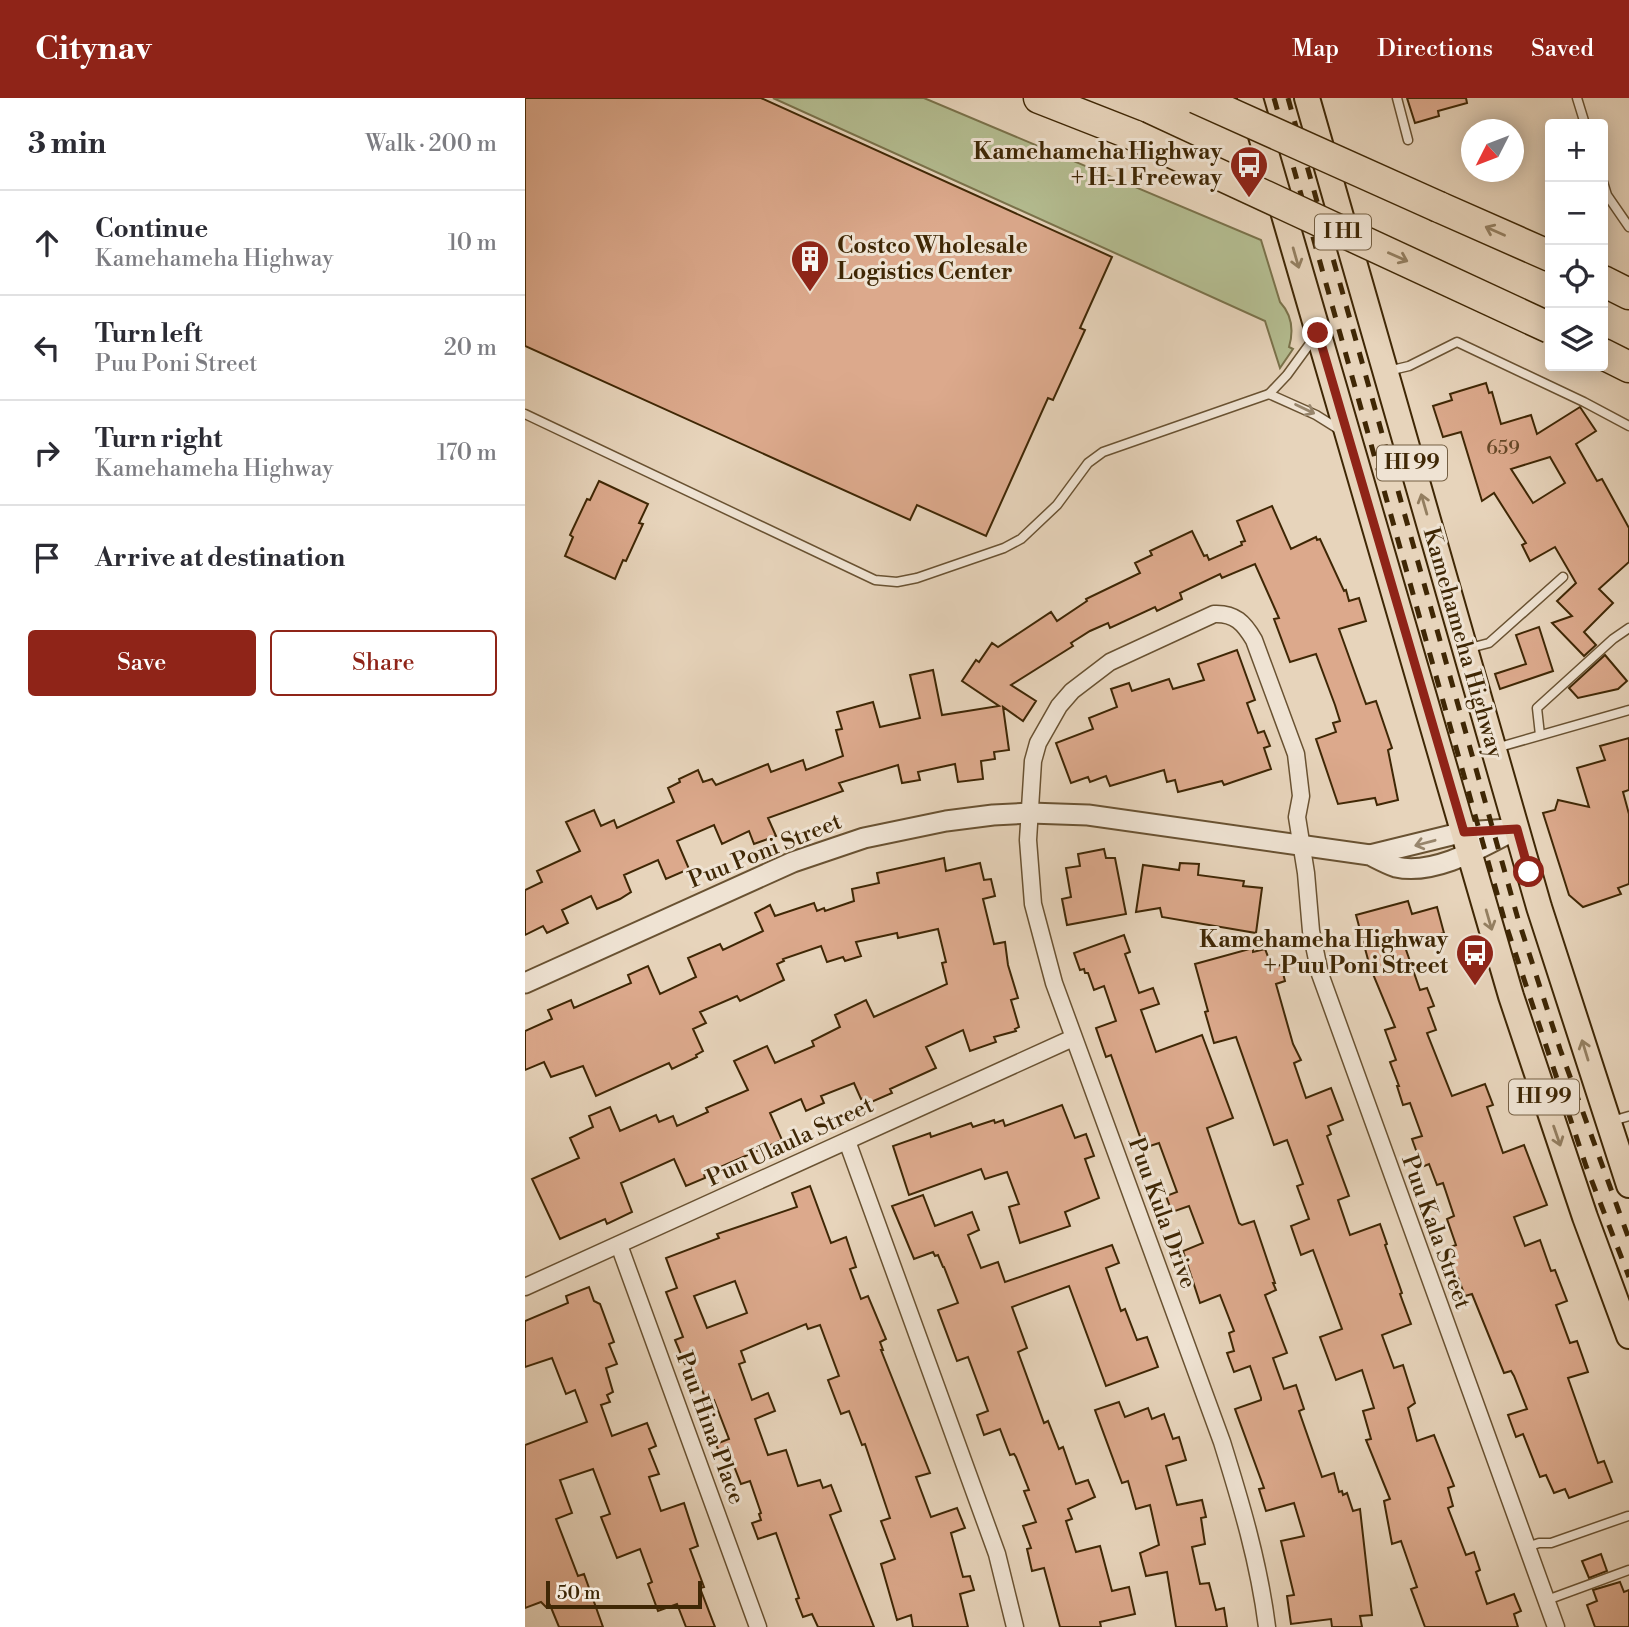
<!DOCTYPE html>
<html lang="en">
<head>
<meta charset="utf-8">
<style>
  :root { --surface:#fff; --page:#f7f7f7; --text:#2b2b33; --muted:#7c7c81; --line:#e1e1e2; --accent:#8f2418 }
  body { margin:0; font-family:"Libre Bodoni",serif; background:var(--page); color:var(--text) }
  .controls { position:absolute; right:21px; top:21px; display:grid; overflow:hidden; border-radius:7px; box-shadow:0 4px 18px #0003 }
  .controls button { width:63px; height:63px; display:grid; place-items:center; padding:0; border:0; border-bottom:2px solid var(--line); background:var(--surface); color:var(--text); font:35px sans-serif }
  .compass { position:absolute; left:936px; top:21px; width:63px; height:63px; border-radius:50%; background:var(--surface); box-shadow:0 4px 18px #0003; rotate:228deg }
  .scale { position:absolute; left:21px; bottom:18px; width:156px; box-sizing:border-box; padding-left:7px; border:4px solid #3f2705; border-top:0; font-size:19px; line-height:24px; white-space:nowrap; color:#3f2705; -webkit-text-stroke:5px #efe3d3; paint-order:stroke }
  .stop { position:absolute; width:21px; height:21px; margin:-16px; border:5px solid #8f2418; border-radius:50%; background:#fff }
  .stop.end { background:#8f2418; border-color:#fff; box-shadow:0 2px 7px #0008 }
  .list { margin:0; padding:0; list-style:none }
  h2 { display:flex; justify-content:space-between; align-items:center; height:91px; margin:0; padding:0 28px; font-size:30px }
  h2 small { font-size:23px; font-weight:400; color:var(--muted) }
  .list li { display:grid; grid-template-columns:46px 1fr auto; gap:21px; align-items:center; box-sizing:border-box; height:105px; padding:0 28px; border-top:2px solid var(--line) }
  .list b { display:block; font-size:26px; white-space:nowrap }
  .list p { margin:0; font-size:23px; white-space:nowrap; color:var(--muted) }
  .list em { font-size:23px; font-style:normal; color:var(--muted) }
  .actions { display:flex; gap:14px; padding:21px 28px }
  .actions a { flex:1; padding:16px 0; border:2px solid var(--accent); border-radius:7px; text-align:center; font-size:24px; color:var(--accent) }
  .actions .main { background:var(--accent); color:#fff }
  .icon { flex:none; width:38px; height:38px; fill:none; stroke:currentColor; stroke-width:2; stroke-linecap:round; stroke-linejoin:round }
  .map { position:relative; flex:none; width:1104px; height:1529px; overflow:hidden }
  header { display:flex; align-items:center; gap:42px; box-sizing:border-box; height:98px; padding:0 35px; background:var(--accent); color:#fff }
  header strong { font-size:33px }
  nav { display:flex; gap:38px; margin-inline-start:auto; font-size:24px }
  main { display:flex }
  aside { flex:1; background:var(--surface) }
  .map>svg:first-child { display:block }
  .green { fill:#b4bd91; stroke:#7a724b; stroke-width:2 }
  .building { fill:#dca98c; stroke:#3f2705; stroke-width:2; fill-rule:evenodd }
  .lines { fill:none; stroke-linecap:round; stroke-linejoin:round }
  .service-casing { stroke:#695232; stroke-width:11 }
  .minor-casing { stroke:#695232; stroke-width:19 }
  .tertiary-casing { stroke:#695232; stroke-width:23 }
  .primary-casing { stroke:#3f2705; stroke-width:28 }
  .motorway-casing { stroke:#3f2705; stroke-width:33 }
  .service { stroke:#efe3d3; stroke-width:8 }
  .minor { stroke:#efe3d3; stroke-width:16 }
  .tertiary { stroke:#efe3d3; stroke-width:19 }
  .primary { stroke:#e7d4bb; stroke-width:24 }
  .motorway { stroke:#e7d4bb; stroke-width:30 }
  .rail { stroke:#3f2705; stroke-width:5; stroke-dasharray:12 12; stroke-linecap:butt }
  .motorway-bridge-casing { stroke:#3f2705; stroke-width:33; stroke-linecap:butt }
  .motorway-bridge { stroke:#e7d4bb; stroke-width:30 }
  .oneway { stroke:#937e60 }
  .oneway2 { stroke:#97856c }
  .route { stroke:#8f2418; stroke-width:9 }
  .labels { text-anchor:middle; dominant-baseline:central; stroke-width:6; stroke-linejoin:round; paint-order:stroke }
  .number-label { font-size:19px; fill:#664827 }
  .shield { fill:#efe3d3; stroke:#745f43; stroke-width:2 }
  .shield-label { font-size:21px; font-weight:bold; fill:#3f2705 }
  .poi-label { font-size:23px; font-weight:bold; fill:#3f2705; stroke:#efe3d3; text-anchor:end }
  .street-label { font-size:23px; fill:#3f2705; stroke:#efe3d3 }
</style>
</head>
<body>
<header>
<strong>Citynav</strong>
<nav><a>Map</a><a>Directions</a><a>Saved</a></nav>
</header>
<main>
<aside>
<h2>3 min<small>Walk · 200 m</small></h2>
<ul class="list">
<li><svg class="icon" aria-label="ahead" viewBox="0 0 24 24"><path d="M12 20V5M6 11l6-6 6 6"/></svg><div><b>Continue</b><p>Kamehameha Highway</p></div><em>10 m</em></li>
<li><svg class="icon" aria-label="left" viewBox="0 0 24 24"><path d="M17 20v-9H6M10 6l-5 5 5 5"/></svg><div><b>Turn left</b><p>Puu Poni Street</p></div><em>20 m</em></li>
<li><svg class="icon" aria-label="right" viewBox="0 0 24 24"><path d="M7 20v-9h11M14 6l5 5-5 5"/></svg><div><b>Turn right</b><p>Kamehameha Highway</p></div><em>170 m</em></li>
<li><svg class="icon" aria-label="arrive" viewBox="0 0 24 24"><path d="M6 21V4h12l-3 4 3 4H6"/></svg><div><b>Arrive at destination</b></div></li>
</ul>
<div class="actions"><a class="main">Save</a><a>Share</a></div>
</aside>
<div class="map">
<svg width="1104" height="1529" viewBox="0 0 1104 1529">
  <rect width="100%" height="100%" fill="#e7d4bb"/>
  <filter id="stains"><feTurbulence type="fractalNoise" baseFrequency=".00286" numOctaves="4"/><feColorMatrix values="0 0 0 0 .2 0 0 0 0 .09 0 0 0 0 .02 0 0 0 .5 -.17"/></filter>
  <radialGradient id="worn" r=".72"><stop offset=".6" stop-color="#630" stop-opacity="0"/><stop offset="1" stop-color="#630" stop-opacity=".3"/></radialGradient>
  <path class="green" d="M248,0H399L736,142L755,204C767,217 769,232 764,249L768,251L755,270L740,223Z"/>
  <g class="building">
    <path d="M0,0H236L587,159L555,230L560,232L528,302L523,300L461,438L392,407L385,422L0,248Z"/>
    <path d="M882,0H941L942,5L913,13L914,18L890,25Z"/>
    <path d="M961,285L964,295L967,294L976,326L1006,317L1012,336L1055,309L1071,333L1051,346L1072,383L1077,381L1104,430V464L1074,491L1088,505L1059,534L1071,547L1059,558L1027,525L1047,518L1032,503L1051,485L1030,449L1005,463L997,447L1001,445L969,395L957,403L936,334L918,339L908,308L927,302L925,296ZM1025,359L1040,385L1008,405L986,371Z"/>
    <path d="M74,383L123,406L114,425L118,426L101,463L98,462L90,481L40,458L48,439L45,437L62,401L65,402Z"/>
    <path d="M747,408L766,451L791,439L792,442L795,441L819,493L821,492L824,503L834,500L841,523L814,531L841,606L851,603L867,650L863,652L873,702L852,707L850,700L813,706L791,641L811,634L808,625L815,623L810,607L791,556L765,564L749,521L754,520L730,466L697,480L695,476L655,495L657,501L632,513L630,509L585,530L583,525L565,533L546,545L548,548L486,587L511,603L498,623L478,609L484,652L469,654L470,661L456,663L458,681L433,684L430,666L393,674L395,682L377,685L373,667L314,685L318,693L243,720L251,738L229,746L224,733L197,746L189,727L152,743L164,771L141,781L133,762L99,777L106,794L95,801L72,811L66,798L37,812L43,825L22,835L18,828L0,837V792L17,784L12,773L55,753L41,724L69,712L76,728L89,722L92,730L149,704L143,690L155,684L154,681L173,672L178,684L187,681L191,687L243,666L246,674L278,662L281,672L318,658L311,632L317,631L312,614L348,604L355,629L395,620L385,577L408,572L417,617L474,608L437,583L451,562L454,564L467,545L473,549L526,514L532,523L562,503L561,501L615,475L610,465L627,457L625,453L667,433L679,458L682,457L684,462L717,447L716,444L720,443L712,423Z"/>
    <path d="M1014,529L1028,573L975,591L970,576L1001,566L991,537Z"/>
    <path d="M712,552L730,602L722,605L733,635L739,633L745,648L739,650L746,671L699,687L697,683L653,694L650,682L642,684L639,672L585,688L581,678L565,684L563,679L546,685L531,645L568,631L564,620L592,609L586,591L604,585L607,593L644,581L648,591L679,582L673,566Z"/>
    <path d="M1080,557L1102,583L1093,591L1053,600L1044,590Z"/>
    <path d="M1104,640V692L1098,694L1104,716V786L1093,790L1096,796L1058,809L1044,797L1018,715L1030,712L1033,702L1064,709L1052,670L1080,662L1075,648Z"/>
    <path d="M579,751L581,760H590L601,816L542,827L537,801L546,799L541,770L555,768L553,756Z"/>
    <path d="M419,760L421,773L455,765L459,782L466,781L470,798L458,801L469,846L480,844L483,867L493,900L486,902L494,929L490,931L491,933L469,939L471,944L445,953L438,932L401,949L411,970L365,991L367,995L344,1005L341,999L336,1001L329,985L296,998L299,1005L281,1013L276,1001L245,1015L257,1042L179,1076L180,1080L161,1088L149,1061L96,1085L107,1114L82,1126L80,1121L35,1141L7,1081L54,1060L45,1040L68,1029L64,1018L85,1009L95,1033L131,1017L134,1024L148,1018L152,1028L183,1014L181,1010L223,992L209,963L242,948L250,965L289,948L287,943L315,929L310,917L341,902L349,919L422,886L417,865L421,864L413,831L373,840L372,835L331,844L336,858L320,863L318,859L302,864L296,848L258,861L259,863L252,866L259,882L215,903L212,898L175,914L181,925L168,931L178,953L171,957L172,959L147,971L144,965L71,998L58,968L26,979L19,964L0,972V933L27,921L23,912L46,902L49,910L106,885L103,877L123,868L135,896L171,879L163,860L195,846L198,852L238,833L230,815L245,807L250,818L289,805L292,813L299,810L300,813L329,803L327,791L354,785L352,775Z"/>
    <path d="M655,765L674,766L673,777L719,783L718,788L737,790L731,835L637,819L635,810L611,814L618,767L654,772Z"/>
    <path d="M883,803L887,816L912,809L919,835L879,846L895,892L902,890L909,908L903,910L911,932L902,935L927,998L960,986L968,1007L962,1009L978,1055L999,1047L1022,1107L989,1119L1000,1148L1015,1142L1026,1173L1030,1172L1042,1203L1031,1207L1045,1245L1052,1243L1063,1274L1043,1280L1073,1365L1079,1363L1087,1384L1044,1400L1040,1391L1029,1395L1021,1377L1015,1379L998,1336L991,1339L983,1317L1002,1311L989,1278L986,1273L979,1275L947,1196L940,1198L922,1150L931,1147L922,1121L929,1118L918,1085L912,1087L904,1066L897,1069L887,1041L897,1038L885,1005L878,1007L872,988H874L865,964L871,962L860,932L870,929L845,869L831,817Z"/>
    <path d="M599,837L605,854L600,856L614,895L628,890L634,906L616,912L631,954L677,937L708,1020L682,1030L714,1125L717,1127L729,1123L750,1185H748L751,1192L740,1197L762,1255L748,1260L759,1291L771,1287L779,1311L774,1313L797,1379L809,1375L814,1394L817,1393L818,1397L822,1395L828,1413L835,1411L847,1517L835,1518L837,1529H807L806,1521L766,1526L762,1498L769,1497L756,1443L779,1438L769,1405L741,1413L734,1391L739,1390L710,1311L736,1302V1300L725,1268L709,1274L702,1255L709,1253L704,1235L709,1233L695,1197L675,1205L658,1153L678,1145L664,1108L647,1114L641,1098L652,1094L634,1045L619,1050L586,957L581,959L571,930L591,923L579,888L569,892L563,875H560L559,871L555,872L549,855Z"/>
    <path d="M728,850V854L740,851L747,869L756,867L760,883L751,886L768,946L776,962L769,965L781,1000L806,990L818,1022L803,1028L806,1036L802,1038L824,1098L813,1102L825,1137L855,1126L862,1146L860,1147L877,1195L875,1196L886,1226L857,1237L869,1270L878,1267L890,1305L883,1310L892,1343L909,1337L929,1388L923,1390L928,1408L923,1410L941,1457L949,1454L955,1472L951,1474L962,1506L989,1496L996,1513L989,1516L993,1529H900L886,1491L892,1489L876,1443L867,1446L859,1403L865,1401L841,1342L846,1341L838,1313L849,1310L837,1272L811,1282L795,1239L817,1231L788,1152L776,1157L766,1128L784,1121L772,1088L778,1086L762,1042L749,1047L711,939L689,945L680,914L683,913L670,866Z"/>
    <path d="M537,1007L550,1040L561,1036L569,1058L560,1061L574,1100L540,1114L545,1128L495,1145L484,1109L494,1106L482,1074L460,1081L456,1071L384,1097L368,1048L405,1035L406,1039L446,1025L448,1029L469,1022L470,1025L478,1022L480,1028Z"/>
    <path d="M285,1088L306,1145L321,1139L331,1169L325,1171L336,1201L343,1198L361,1241L355,1244L358,1252H356L405,1375L391,1379L406,1419L432,1410L440,1430L426,1435L438,1479L445,1478L449,1492L435,1496L443,1529H388L386,1517L372,1522L356,1466L370,1461L356,1423L365,1420L340,1346L337,1347L324,1313L316,1316L303,1282L314,1278L295,1227L283,1231L281,1226L216,1253L220,1264L214,1266L227,1302L243,1295L250,1313L230,1321L243,1357L261,1352L273,1388L295,1382L298,1390L306,1387L316,1413L305,1417L349,1529H293L287,1516L278,1519L271,1501L274,1500L251,1435L233,1441L227,1425L236,1422L234,1416L236,1415L225,1383L216,1386L205,1358L197,1361L191,1346L204,1341L189,1302L182,1305L166,1263L160,1266L150,1242L158,1239L141,1194L152,1190L141,1160L194,1140L192,1136L272,1109L267,1095ZM210,1183L222,1215L182,1230L169,1198Z"/>
    <path d="M398,1097L410,1128L447,1114L454,1132L443,1137L456,1170L473,1164L480,1184L587,1147L594,1165L581,1170L596,1213L600,1211L612,1242L622,1239L633,1269L581,1288L544,1188L487,1209L502,1250L493,1254L519,1325L523,1323L534,1351L538,1349L551,1386L563,1382L570,1399L543,1411L547,1421L541,1423L551,1454L575,1448L587,1493L604,1489L610,1516L575,1524L576,1529H535L519,1470L507,1473L502,1451L506,1450L498,1428L511,1424L499,1393L504,1392L491,1359L489,1356L485,1357L475,1331L459,1337L452,1317L463,1313L443,1259L432,1263L413,1212L433,1205L419,1169H418L413,1157L410,1158L408,1154L389,1161L367,1108Z"/>
    <path d="M64,1189L69,1203L75,1206L89,1244L84,1246L92,1266L81,1270L88,1294L82,1297L85,1304L76,1307L87,1338L122,1325L131,1348L124,1351L134,1376L124,1379L136,1413L159,1405L173,1448L165,1451L179,1489L175,1490L190,1529H161L152,1506L133,1513L123,1486L127,1484L115,1451L92,1460L76,1419L85,1416L68,1371L35,1382L47,1415L31,1421L53,1478L59,1476L78,1529H34L25,1507L21,1509L16,1504L0,1510V1347L62,1324L50,1292L41,1296L27,1260L0,1269V1223L43,1205L41,1198Z"/>
    <path d="M594,1304L600,1319L623,1310L627,1321L639,1316L648,1341L654,1339L661,1362L641,1368L652,1407L677,1402L681,1419L676,1420L680,1446L667,1449L675,1486L684,1485L691,1512L699,1510L702,1529H651L642,1474L621,1478L615,1455L634,1447L625,1407L611,1411L603,1383L597,1385L570,1312Z"/>
    <path d="M1076,1456L1082,1473L1064,1480L1057,1463Z"/>
    <path d="M1095,1484L1099,1494L1104,1492V1529H1070L1062,1507L1072,1503L1068,1492Z"/>
  </g>
  <g class="lines">
    <defs>
      <g id="service">
        <path d="M872,0L883,42"/>
        <path d="M1052,0L1060,26"/>
        <path d="M1078,84L1082,97L1104,129"/>
        <path d="M789,240L762,277L744,296L791,317L815,332"/>
        <path d="M863,273L884,268L932,244L1059,304L1104,328"/>
        <path d="M0,316L350,482L372,484L392,480L479,450L496,441L532,407L563,365L578,354L744,296"/>
        <path d="M941,551L964,545L1038,479"/>
        <path d="M1015,637L1012,610L1088,541L1104,530"/>
        <path d="M971,650L1104,612"/>
        <path d="M1087,1023L1104,1018"/>
        <path d="M1002,1449L1014,1445H1026L1103,1418"/>
        <path d="M1022,1502L1104,1472"/>
      </g>
      <g id="minor">
        <path d="M322,1043L472,1456L490,1529"/>
        <path d="M94,1147L233,1529"/>
        <path d="M0,1189L548,940"/>
        <path d="M742,1529C734,1465 716,1405 697,1344L529,885L508,806L503,742L508,663L513,645L534,608L547,593L585,564L689,516C710,515 719,525 729,542L771,656L776,698L772,719L781,775L786,833L795,876L1031,1529"/>
      </g>
      <g id="tertiary">
        <path d="M845,757L939,734L984,731"/>
        <path d="M0,885L268,764L339,740L421,723L468,717L505,715L563,717L845,757C853,761 862,766 871,769C910,778 959,748 992,731"/>
      </g>
      <g id="primary">
        <path d="M725,0L986,898L1060,1119L1104,1238"/>
        <path d="M782,0L1014,809L1104,1087"/>
      </g>
      <g id="motorway">
        <path d="M514,0L611,38"/>
        <path d="M914,109L1025,158"/>
        <path d="M1078,183L1104,196"/>
        <path d="M1078,256L1104,269"/>
      </g>
    </defs>
    <use href="#service" class="service-casing"/>
    <use href="#minor" class="minor-casing"/>
    <use href="#tertiary" class="tertiary-casing"/>
    <use href="#primary" class="primary-casing"/>
    <use href="#motorway" class="motorway-casing"/>
    <use href="#service" class="service"/>
    <use href="#minor" class="minor"/>
    <use href="#tertiary" class="tertiary"/>
    <use href="#primary" class="primary"/>
    <use href="#motorway" class="motorway"/>
    <g class="rail">
      <path d="M749,0L980,824L1061,1068L1104,1179"/>
      <path d="M763,0L993,821L1035,951L1104,1141"/>
    </g>
    <defs>
      <g id="motorway-bridge">
        <path d="M671,0L914,109"/>
        <path d="M611,38L1025,230"/>
      </g>
    </defs>
    <use href="#motorway-bridge" class="motorway-bridge-casing"/>
    <use href="#motorway-bridge" class="motorway-bridge"/>
  </g>
  <defs><path id="oneway-shaft" d="M-6 0H5M1.5-3L5.5 0L1.5 3" fill="none" stroke-width="1.6" stroke-linecap="round" stroke-linejoin="round" transform="scale(1.75)"/></defs>
  <g class="oneway">
    <use href="#oneway-shaft" transform="translate(970 133) rotate(-156)"/>
    <use href="#oneway-shaft" transform="translate(873 159) rotate(24)"/>
    <use href="#oneway-shaft" transform="translate(771 160) rotate(74)"/>
    <use href="#oneway-shaft" transform="translate(899 406) rotate(-106)"/>
    <use href="#oneway-shaft" transform="translate(964 822) rotate(74)"/>
    <use href="#oneway-shaft" transform="translate(1060 952) rotate(-107)"/>
    <use href="#oneway-shaft" transform="translate(1032 1038) rotate(71)"/>
  </g>
  <g class="oneway2">
    <use href="#oneway-shaft" transform="translate(780 311) rotate(26)"/>
    <use href="#oneway-shaft" transform="translate(900 745) rotate(165)"/>
  </g>
  <g class="lines">
    <path class="route" d="M793,235L939,734L992,731L1004,774"/>
  </g>
  <defs>
    <symbol id="bus-pin" viewBox="-11 -11 22 30"><path d="M0 17L-7.5 6A9.5 9.5 0 1 1 7.5 6Z" fill="#8f2418" stroke="#efe3d3"/><path d="M-5-6H5V4H4V6H2V4H-2V6H-4V4H-5ZM-3.5-4V0h7V-4ZM-3.5 1.2v1.5H-2V1.2ZM2 1.2v1.5H3.5V1.2Z" fill="#fff"/></symbol>
    <symbol id="building-pin" viewBox="-11 -11 22 30"><path d="M0 17L-7.5 6A9.5 9.5 0 1 1 7.5 6Z" fill="#8f2418" stroke="#efe3d3"/><path d="M-4-6H4V6H1V3H-1V6H-4ZM-2.5-4.3h1.7v1.8h-1.7ZM.8-4.3h1.7v1.8H.8ZM-2.5-1h1.7V.8h-1.7ZM.8-1h1.7V.8H.8Z" fill="#fff"/></symbol>
  </defs>
  <g fill-rule="evenodd">
    <use href="#bus-pin" x="702" y="45" width="44" height="60"/>
    <use href="#building-pin" x="263" y="139" width="44" height="60"/>
    <use href="#bus-pin" x="928" y="833" width="44" height="60"/>
  </g>
  <g class="labels">
    <g class="number-label">
      <text x="978" y="350">659</text>
    </g>
    <g class="shield">
      <rect x="790" y="116.5" width="56" height="35" rx="5"/>
      <rect x="852" y="347.5" width="70" height="35" rx="5"/>
      <rect x="984" y="981.5" width="70" height="35" rx="5"/>
    </g>
    <g class="shield-label">
      <text x="818" y="134">I H1</text>
      <text x="887" y="365">HI 99</text>
      <text x="1019" y="999">HI 99</text>
    </g>
    <g class="poi-label">
      <text x="697" y="54">Kamehameha Highway<tspan x="697" dy="26">+ H-1 Freeway</tspan></text>
      <text x="312" y="148" text-anchor="start">Costco Wholesale<tspan x="312" dy="26">Logistics Center</tspan></text>
      <text x="923" y="842">Kamehameha Highway<tspan x="923" dy="26">+ Puu Poni Street</tspan></text>
    </g>
    <g class="street-label">
      <text transform="translate(938 545) rotate(74)">Kamehameha Highway</text>
      <text transform="translate(240 753) rotate(-22)">Puu Poni Street</text>
      <text transform="translate(265 1044) rotate(-25)">Puu Ulaula Street</text>
      <text transform="translate(637 1115) rotate(70)">Puu Kula Drive</text>
      <text transform="translate(911 1134) rotate(70)">Puu Kala Street</text>
      <text transform="translate(185 1330) rotate(70)">Puu Hina Place</text>
    </g>
  </g>
  <rect width="100%" height="100%" filter="url(#stains)"/>
  <rect width="100%" height="100%" fill="url(#worn)"/>
</svg>
<div class="controls">
<button>+</button>
<button>−</button>
<button><svg class="icon" aria-label="locate" viewBox="0 0 24 24"><circle cx="12" cy="12" r="6"/><path d="M12 2v4M12 18v4M2 12h4M18 12h4"/></svg></button>
<button><svg class="icon" aria-label="layers" viewBox="0 0 24 24"><path d="M12 4l9 5-9 5-9-5zM3 14l9 5 9-5"/></svg></button>
</div>
<svg class="compass" viewBox="-18 -18 36 36"><path d="M0-13l5 13h-10z" fill="#e53935"/><path d="M0 13l5-13h-10z" fill="#7c7c81"/></svg>
<div class="scale">50 m</div>
<div class="stop" style="left:1004px;top:774px"></div>
<div class="stop end" style="left:793px;top:235px"></div>
</div>
</main>
</body>
</html>
